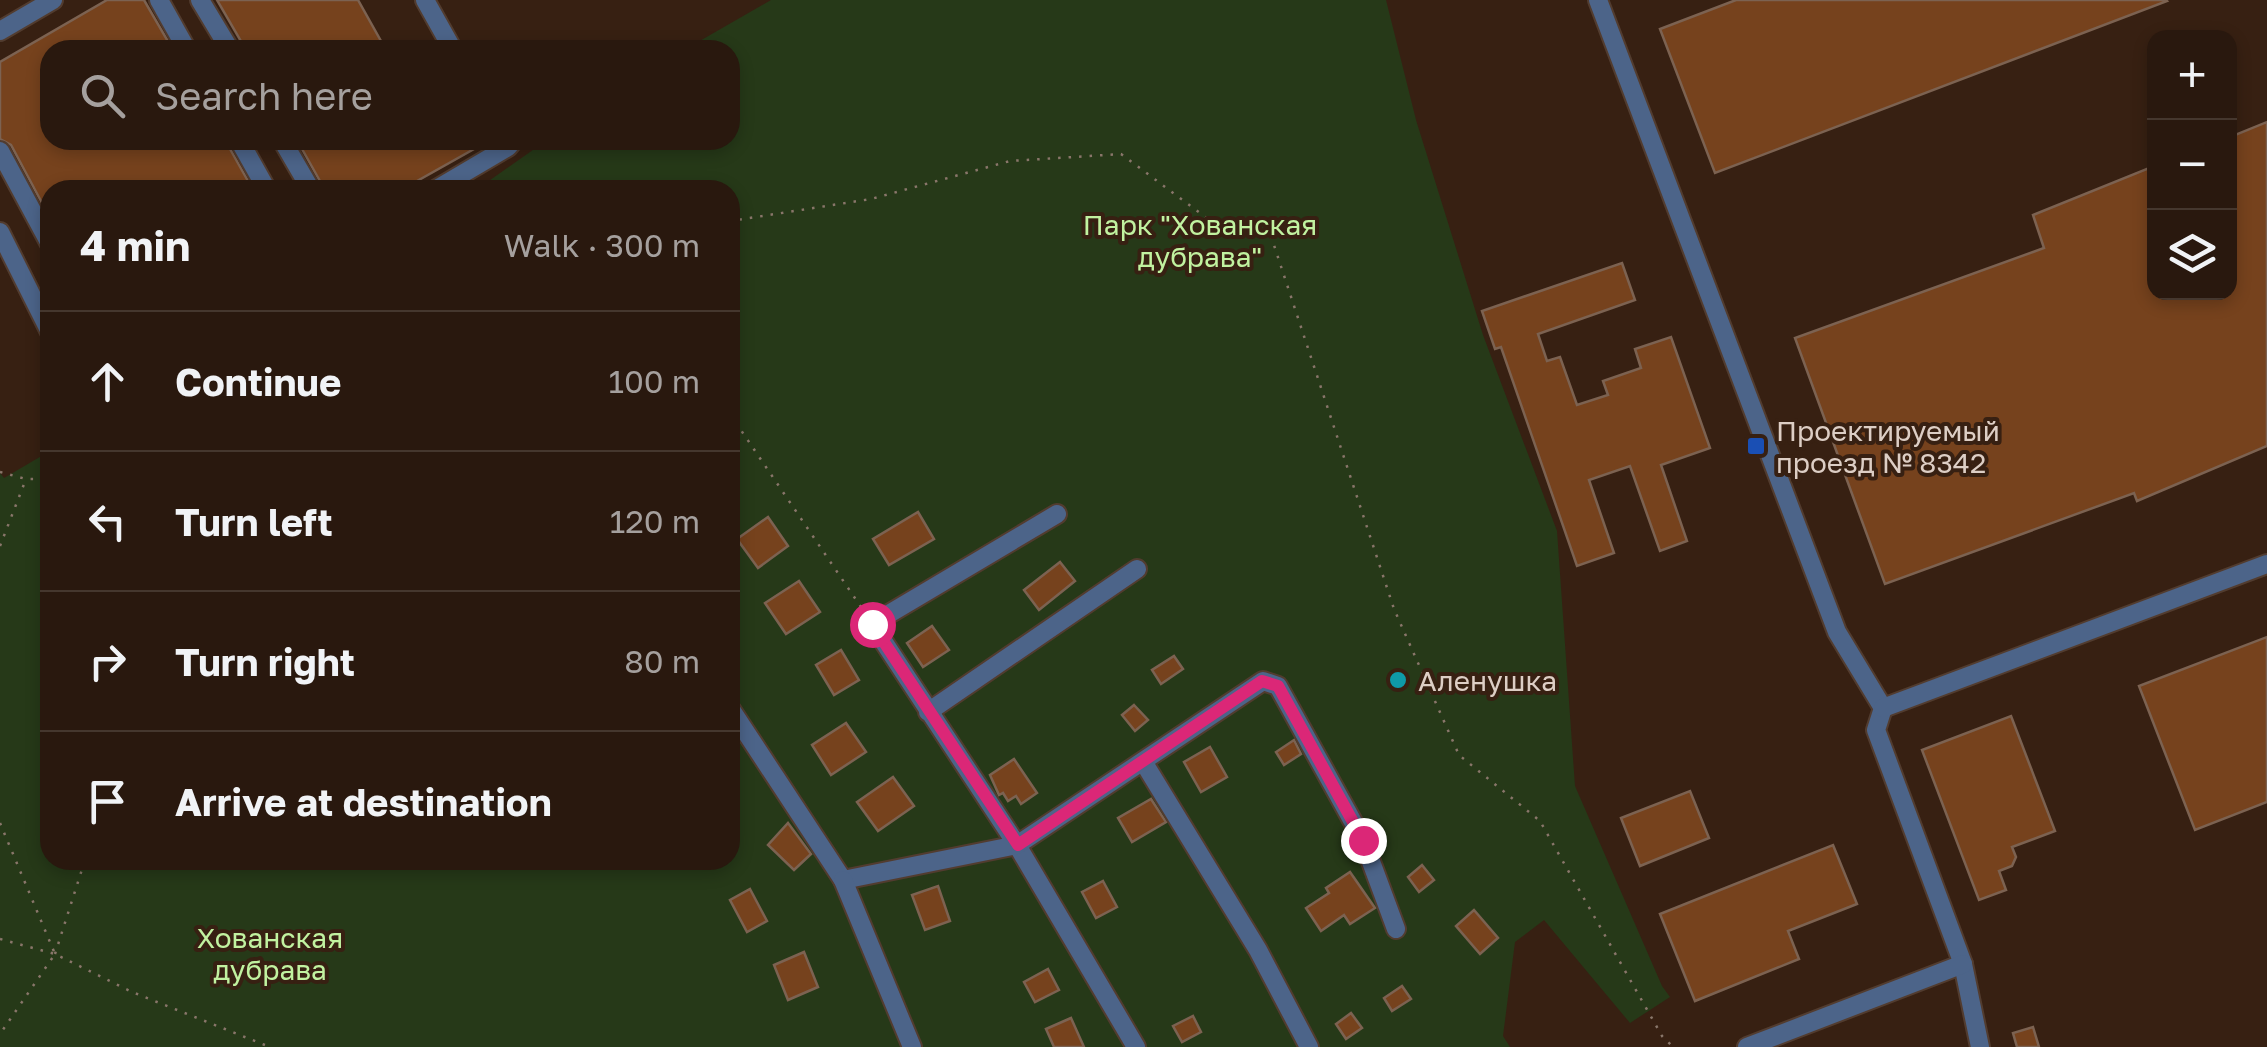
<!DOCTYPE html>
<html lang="en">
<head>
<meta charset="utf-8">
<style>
  :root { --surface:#29180e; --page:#312117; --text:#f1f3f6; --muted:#a5a09e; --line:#45372e }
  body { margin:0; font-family:"Golos Text",sans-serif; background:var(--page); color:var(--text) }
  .controls { position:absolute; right:30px; top:30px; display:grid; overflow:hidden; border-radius:20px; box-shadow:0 5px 15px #0003 }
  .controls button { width:90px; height:90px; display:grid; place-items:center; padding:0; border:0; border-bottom:2px solid var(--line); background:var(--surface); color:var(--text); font:50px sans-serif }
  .stop { position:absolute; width:30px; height:30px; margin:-22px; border:8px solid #db2777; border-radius:50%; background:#fff }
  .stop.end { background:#db2777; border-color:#fff; box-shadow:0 2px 10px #0008 }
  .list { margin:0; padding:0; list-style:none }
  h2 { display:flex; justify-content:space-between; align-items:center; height:130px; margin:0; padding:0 40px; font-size:42px }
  h2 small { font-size:32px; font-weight:400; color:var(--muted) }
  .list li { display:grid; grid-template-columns:65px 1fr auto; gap:30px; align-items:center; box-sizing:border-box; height:140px; padding:0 40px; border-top:2px solid var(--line) }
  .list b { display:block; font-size:38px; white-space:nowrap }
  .list em { font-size:32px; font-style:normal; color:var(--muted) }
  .icon { flex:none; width:55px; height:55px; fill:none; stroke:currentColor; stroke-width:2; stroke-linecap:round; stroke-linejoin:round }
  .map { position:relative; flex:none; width:2267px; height:1047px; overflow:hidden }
  .search { position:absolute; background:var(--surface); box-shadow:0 5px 15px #0003; left:40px; top:40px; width:700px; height:110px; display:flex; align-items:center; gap:25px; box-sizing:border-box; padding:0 35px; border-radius:30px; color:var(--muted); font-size:38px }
  .panel { position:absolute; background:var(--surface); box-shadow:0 5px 15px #0003; left:40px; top:180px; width:700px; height:690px; border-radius:30px }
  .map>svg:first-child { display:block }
  .green { fill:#263918 }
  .building { fill:#76421d; stroke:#7c6251; stroke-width:2.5 }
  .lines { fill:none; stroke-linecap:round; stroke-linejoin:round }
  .minor-casing { stroke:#523c2f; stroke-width:22 }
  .path { stroke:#89766a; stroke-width:2.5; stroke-dasharray:2.5 8; stroke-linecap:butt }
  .minor { stroke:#4c6489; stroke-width:18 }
  .route { stroke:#db2777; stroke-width:12 }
  .transit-dot { fill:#1a4fb4; stroke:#372012; stroke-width:4 }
  .culture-dot { fill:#0f9aa8; stroke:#372012; stroke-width:4 }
  .labels { text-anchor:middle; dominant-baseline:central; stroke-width:8; stroke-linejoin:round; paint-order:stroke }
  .park-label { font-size:28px; fill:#c1f2a0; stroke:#372012 }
  .poi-label { font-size:28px; fill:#ddcec5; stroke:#372012; text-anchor:start }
</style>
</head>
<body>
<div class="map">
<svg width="2267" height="1047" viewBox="0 0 2267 1047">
  <rect width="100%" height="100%" fill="#372012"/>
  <path class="green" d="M771,0H1386L1416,120L1483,335L1557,531L1575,786L1662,986L1670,997L1630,1023L1544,920L1515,942L1503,1036L1510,1047H0V473L4,478L50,451V860H730V190H476L547,140H730V50H684Z"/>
  <g class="building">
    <path d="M107,0H144L173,50H50V140H225L253,190H50V218L11,145L0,139V62Z"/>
    <path d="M217,0H358L386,50H246Z"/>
    <path d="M1736,0H2166L2167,1L1715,173L1660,29Z"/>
    <path d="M2267,122V446L2137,501L2134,493L1885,584L1795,338L2044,248L2033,215L2154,166V292H2230V137Z"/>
    <path d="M297,140H490L401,190H325Z"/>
    <path d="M1622,263L1635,300L1538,334L1547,361L1560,357L1577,405L1608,395L1603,381L1641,368L1635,349L1671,337L1710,448L1661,465L1687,541L1660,551L1630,466L1589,480L1614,553L1577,566L1501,347L1495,349L1482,311Z"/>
    <path d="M918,512L934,539L889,565L873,539Z"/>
    <path d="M768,517L788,546L758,568L737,539Z"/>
    <path d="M1060,562L1075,581L1039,610L1024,590Z"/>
    <path d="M799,581L820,612L786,634L765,603Z"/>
    <path d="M932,626L949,650L923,667L907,643Z"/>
    <path d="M2267,637V802L2195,830L2139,686Z"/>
    <path d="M841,650L859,680L834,695L816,665Z"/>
    <path d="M1174,656L1183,669L1161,684L1152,670Z"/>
    <path d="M1134,705L1148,720L1135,731L1122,715Z"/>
    <path d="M2011,716L2055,831L2012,847L2016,857L2012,866L1999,871L2006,890L1979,900L1922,750Z"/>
    <path d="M846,723L866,752L831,775L812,745Z"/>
    <path d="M1294,740L1301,754L1284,765L1276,752Z"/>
    <path d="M1210,747L1227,777L1201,792L1184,762Z"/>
    <path d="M1014,759L1037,793L1021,804L1016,796L1008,801L1003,793L999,795L990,775Z"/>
    <path d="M893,777L914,806L878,831L857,802Z"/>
    <path d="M1690,791L1709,838L1640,866L1621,818Z"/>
    <path d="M1151,799L1166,822L1132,842L1118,818Z"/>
    <path d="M788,823L811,854L794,870L768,845Z"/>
    <path d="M1833,845L1857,904L1788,931L1799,959L1695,1001L1660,914Z"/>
    <path d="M1422,865L1434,880L1419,892L1408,877Z"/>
    <path d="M1350,872L1375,908L1350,924L1344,915L1321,931L1306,908L1329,893L1326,888Z"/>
    <path d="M1103,881L1117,907L1096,918L1082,892Z"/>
    <path d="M938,886L950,921L925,930L912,895Z"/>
    <path d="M750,889L767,921L747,932L730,900Z"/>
    <path d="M1474,910L1498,938L1480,954L1456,926Z"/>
    <path d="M804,952L818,987L788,1000L774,965Z"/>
    <path d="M1048,969L1059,990L1035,1002L1024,982Z"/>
    <path d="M1402,986L1411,999L1392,1011L1384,998Z"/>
    <path d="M1351,1013L1362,1028L1346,1039L1336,1024Z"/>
    <path d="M1193,1016L1201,1032L1182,1042L1173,1026Z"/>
    <path d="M1071,1018L1084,1047H1054L1046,1029Z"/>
    <path d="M2033,1027L2039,1047H2017L2013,1033Z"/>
  </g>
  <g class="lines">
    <defs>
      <g id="minor">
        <path d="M159,0L187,50"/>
        <path d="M200,0L230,50"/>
        <path d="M425,0L453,50"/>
        <path d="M1598,0L1837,632L1883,708L1876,730L1963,964L1980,1047"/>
        <path d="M0,31L53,0"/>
        <path d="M239,140L267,190"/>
        <path d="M282,140L311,190"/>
        <path d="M0,151L50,244"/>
        <path d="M435,190L508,147L514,140"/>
        <path d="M0,232L50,332"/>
        <path d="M1057,514L872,624L1017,845L1136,1047"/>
        <path d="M730,708L843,880L1017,845L1263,681L1278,686L1363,840L1396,929"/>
        <path d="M1883,708L2267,564"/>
        <path d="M928,712L1137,569"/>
        <path d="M1144,763L1258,950L1309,1047"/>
        <path d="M843,880L912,1047"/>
        <path d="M1747,1047L1963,964"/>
      </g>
    </defs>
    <use href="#minor" class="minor-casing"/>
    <g class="path">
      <path d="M730,224L737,220L871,199L1010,161L1121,154L1208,219L1268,227L1394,609L1459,755L1540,821L1662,1036L1673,1047"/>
      <path d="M730,414L863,610"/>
      <path d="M0,472L26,479H50"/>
      <path d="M0,546L26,479"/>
      <path d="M0,823L55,954L0,1034"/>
      <path d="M0,939L55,954L132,992L270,1047"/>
      <path d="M55,954L85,860"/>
    </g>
    <use href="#minor" class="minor"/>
  </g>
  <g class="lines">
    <path class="route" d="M872,624L1018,845L1262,681L1278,686L1363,840"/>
  </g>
  <rect class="transit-dot" x="1746" y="436" width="20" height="20" rx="5"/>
  <circle class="culture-dot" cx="1398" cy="680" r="10"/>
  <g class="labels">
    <g class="park-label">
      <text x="1200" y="224">Парк "Хованская<tspan x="1200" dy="32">дубрава"</tspan></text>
      <text x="270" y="937">Хованская<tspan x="270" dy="32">дубрава</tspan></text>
    </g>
    <g class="poi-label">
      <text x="1776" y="430">Проектируемый<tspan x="1776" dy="32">проезд № 8342</tspan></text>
      <text x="1418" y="680">Аленушка</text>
    </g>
  </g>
</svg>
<div class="controls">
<button>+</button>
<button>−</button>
<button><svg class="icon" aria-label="layers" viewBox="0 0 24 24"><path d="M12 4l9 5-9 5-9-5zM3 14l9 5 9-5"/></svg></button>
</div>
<div class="stop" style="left:872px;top:624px"></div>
<div class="stop end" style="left:1363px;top:840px"></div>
<div class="search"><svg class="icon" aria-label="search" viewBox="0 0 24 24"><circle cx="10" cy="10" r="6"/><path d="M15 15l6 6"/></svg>Search here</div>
<section class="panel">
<h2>4 min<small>Walk · 300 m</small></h2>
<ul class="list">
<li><svg class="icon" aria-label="ahead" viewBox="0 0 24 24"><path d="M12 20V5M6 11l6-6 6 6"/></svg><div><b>Continue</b></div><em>100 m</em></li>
<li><svg class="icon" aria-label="left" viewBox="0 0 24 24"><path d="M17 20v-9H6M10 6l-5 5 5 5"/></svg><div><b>Turn left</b></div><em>120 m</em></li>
<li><svg class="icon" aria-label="right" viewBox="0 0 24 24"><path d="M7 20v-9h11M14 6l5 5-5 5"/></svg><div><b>Turn right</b></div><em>80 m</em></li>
<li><svg class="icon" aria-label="arrive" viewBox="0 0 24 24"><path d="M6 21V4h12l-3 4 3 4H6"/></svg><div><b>Arrive at destination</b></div></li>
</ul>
</section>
</div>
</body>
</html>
